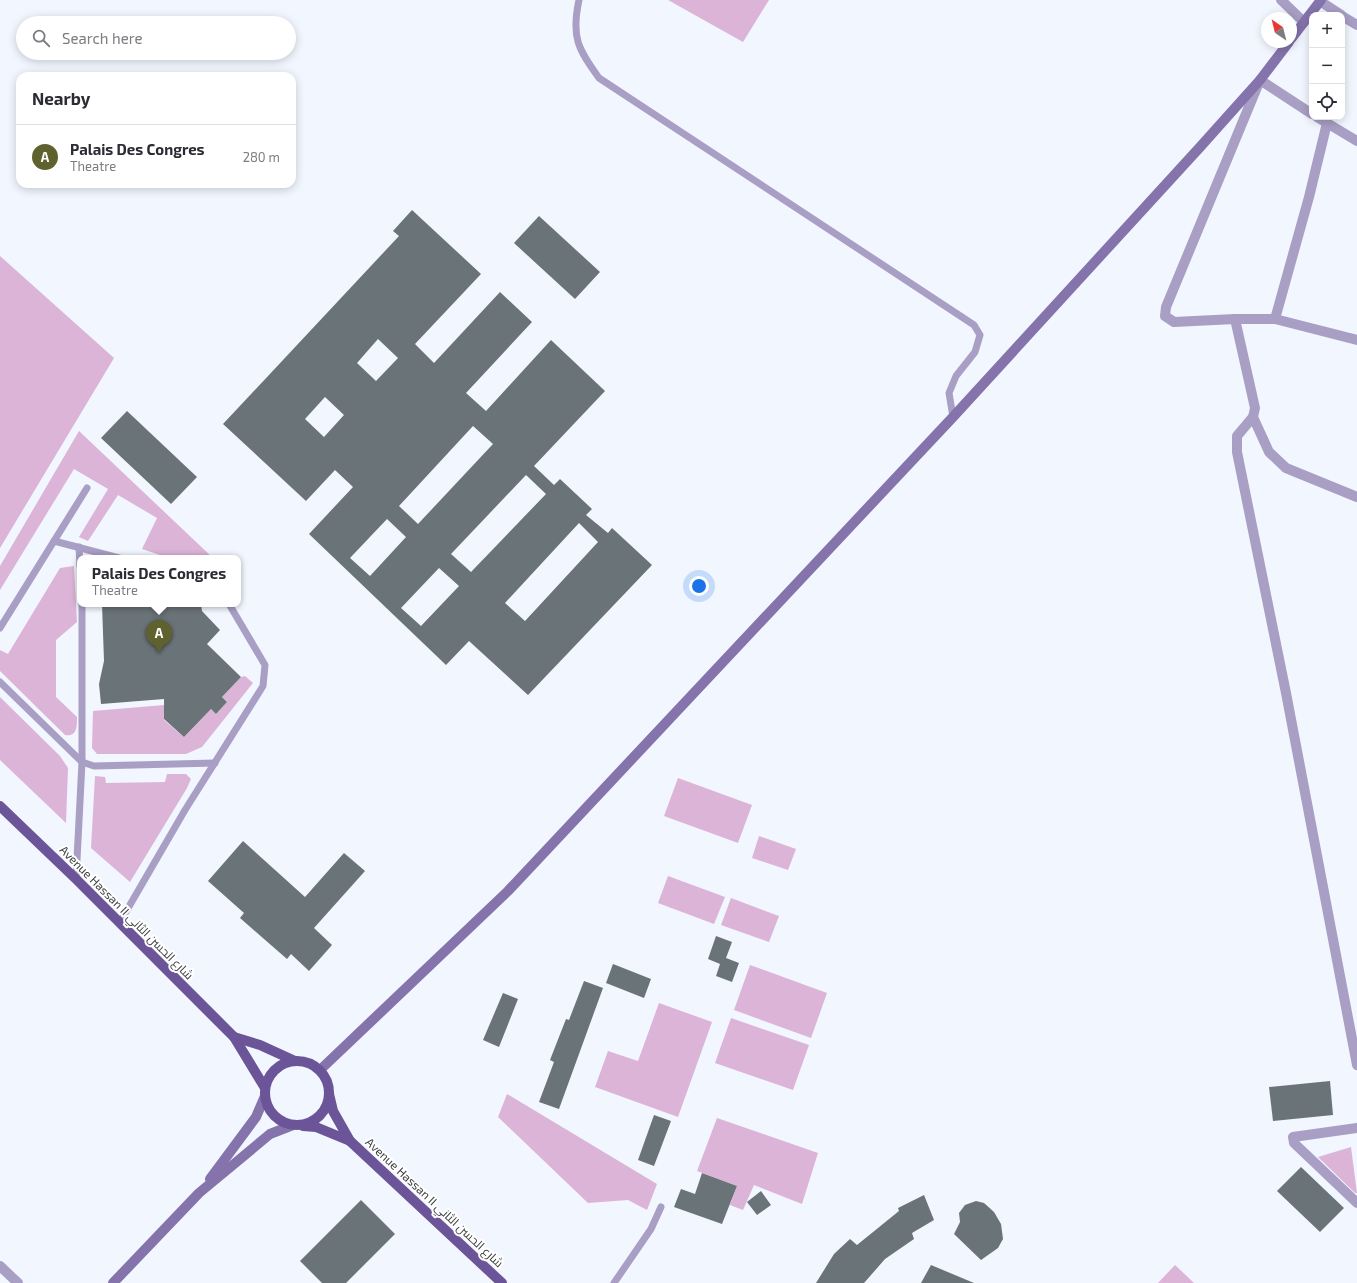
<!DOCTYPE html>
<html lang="en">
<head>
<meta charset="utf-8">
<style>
  :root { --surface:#fff; --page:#f2f2f3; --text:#2b2b33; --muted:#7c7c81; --line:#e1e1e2; --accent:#5f612e }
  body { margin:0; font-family:"Exo 2",Cairo,sans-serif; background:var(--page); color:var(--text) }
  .controls { position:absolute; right:12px; top:12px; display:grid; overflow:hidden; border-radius:8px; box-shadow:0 2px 10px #0003 }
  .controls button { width:36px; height:36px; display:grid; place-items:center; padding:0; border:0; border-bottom:1px solid var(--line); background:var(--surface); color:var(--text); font:20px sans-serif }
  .compass { position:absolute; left:1261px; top:12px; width:36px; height:36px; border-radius:50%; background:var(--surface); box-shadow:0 2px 10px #0003; rotate:325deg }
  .you { position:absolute; left:699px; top:586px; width:14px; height:14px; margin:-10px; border:3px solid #fff; border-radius:50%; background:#1a73e8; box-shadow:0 0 0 6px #1a73e833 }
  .badge { display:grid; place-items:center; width:26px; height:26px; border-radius:50%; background:var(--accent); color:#fff; font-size:13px; font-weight:700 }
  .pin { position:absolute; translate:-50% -33px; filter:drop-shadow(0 1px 2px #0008) }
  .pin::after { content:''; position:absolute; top:21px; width:14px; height:12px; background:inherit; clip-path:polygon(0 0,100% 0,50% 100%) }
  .popup { position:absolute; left:77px; top:555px; width:164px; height:52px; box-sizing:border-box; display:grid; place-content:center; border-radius:8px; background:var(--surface); filter:drop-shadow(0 1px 3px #0005); font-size:13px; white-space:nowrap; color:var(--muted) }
  .popup b { font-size:15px; color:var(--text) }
  .popup::after { content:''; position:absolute; left:50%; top:100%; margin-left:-8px; border:8px solid transparent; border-top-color:var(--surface) }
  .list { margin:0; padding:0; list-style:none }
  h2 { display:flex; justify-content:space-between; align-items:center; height:52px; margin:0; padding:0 16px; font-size:17px }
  h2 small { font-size:13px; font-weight:400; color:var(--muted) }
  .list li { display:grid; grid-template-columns:26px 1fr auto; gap:12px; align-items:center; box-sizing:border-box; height:64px; padding:0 16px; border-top:1px solid var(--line) }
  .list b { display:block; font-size:15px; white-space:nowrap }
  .list p { margin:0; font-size:13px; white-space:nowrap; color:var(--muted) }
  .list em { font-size:13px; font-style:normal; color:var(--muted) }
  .icon { flex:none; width:22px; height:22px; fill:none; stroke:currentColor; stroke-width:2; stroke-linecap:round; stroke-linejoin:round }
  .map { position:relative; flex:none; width:1357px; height:1283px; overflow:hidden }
  .search { position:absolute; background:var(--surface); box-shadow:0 2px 10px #0003; left:16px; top:16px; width:280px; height:44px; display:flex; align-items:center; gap:10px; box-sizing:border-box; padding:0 14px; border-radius:22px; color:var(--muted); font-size:15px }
  .panel { position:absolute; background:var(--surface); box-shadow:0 2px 10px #0003; left:16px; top:72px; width:280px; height:116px; border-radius:12px }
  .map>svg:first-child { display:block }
  .green { fill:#dcb4d8 }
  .building { fill:#6a7378; fill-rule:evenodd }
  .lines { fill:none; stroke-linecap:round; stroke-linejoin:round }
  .lane { stroke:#a99ec4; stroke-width:7 }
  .street { stroke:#a99ec4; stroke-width:10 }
  .secondary { stroke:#8573ab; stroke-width:10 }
  .primary { stroke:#6b5497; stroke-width:10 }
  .labels { text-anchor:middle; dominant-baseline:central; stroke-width:4; stroke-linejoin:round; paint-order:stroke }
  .street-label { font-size:12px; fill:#3b3d40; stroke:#fff }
</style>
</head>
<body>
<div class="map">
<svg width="1357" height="1283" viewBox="0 0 1357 1283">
  <rect width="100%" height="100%" fill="#f1f6ff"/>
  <g class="green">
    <path d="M668,0H769L743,42Z"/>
    <path d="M0,256L114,358L0,548Z"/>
    <path d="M79,431L213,558H169L142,549L157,518L118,495L88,541L79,537L108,489L74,469L0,590V566Z"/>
    <path d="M74,566L77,622L56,640V697L77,717C77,727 77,737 65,735L0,671V650L8,654L60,568Z"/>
    <path d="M245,676L253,683L202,747L186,754H97L92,748L93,711L164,705V720L184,737L211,709L216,714L227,702L222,697L241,677Z"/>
    <path d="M0,697L60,756L68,768L66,823L0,760Z"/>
    <path d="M167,774H186L191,779L187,788L130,882L91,848L95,776L105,777L106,783L165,782Z"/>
    <path d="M678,778L752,805L738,843L664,816Z"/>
    <path d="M759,836L796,849L788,870L752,858Z"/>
    <path d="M668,876L725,897L714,924L658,903Z"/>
    <path d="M731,898L779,916L769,942L721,925Z"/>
    <path d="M750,965L827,993L811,1038L734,1010Z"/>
    <path d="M659,1003L712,1022L678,1117L595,1087L608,1051L638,1061Z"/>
    <path d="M731,1018L809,1045L793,1090L715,1063Z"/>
    <path d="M507,1094L657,1184L647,1210L628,1200L588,1203L498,1117Z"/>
    <path d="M717,1118L818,1153L802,1204L754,1185L743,1210L730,1205L737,1186L697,1171Z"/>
    <path d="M1351,1147L1357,1193H1355L1318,1157Z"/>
    <path d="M1175,1265L1194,1283H1158Z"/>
  </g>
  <g class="building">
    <path d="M412,210L481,274L415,344L434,363L500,292L532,322L466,393L486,411L551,340L605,391L534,466L554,485L560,479L592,509L586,515L608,533L612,528L652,565L528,695L469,641L446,665L309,534L353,487L335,470L306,501L223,424L399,236L393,231ZM378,339L398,358L376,381L357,363ZM325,397L344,415L324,437L305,419ZM473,426L493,444L418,524L399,506ZM526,475L546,494L471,572L451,554ZM387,519L406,537L370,576L350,558ZM579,523L598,542L525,621L505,603ZM439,568L459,586L421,626L401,608Z"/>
    <path d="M539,216L600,272L575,299L514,243Z"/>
    <path d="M127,411L197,477L171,504L101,438Z"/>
    <path d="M102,604H201L202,611L220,630L207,644L241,677L222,697L227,702L216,714L211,709L184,737L164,719V699L101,704L99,684L104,661Z"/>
    <path d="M243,841L305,897L344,853L365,871L314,928L332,945L309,971L291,954L287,959L240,918L244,913L208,881Z"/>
    <path d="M716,936L732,942L726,958L739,963L732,982L716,976L720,964L708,959Z"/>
    <path d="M613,964L651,979L644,998L606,983Z"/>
    <path d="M584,981L603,988L559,1109L539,1102L554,1062L550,1060L566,1019L569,1020Z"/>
    <path d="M503,993L518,999L499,1047L483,1040Z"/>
    <path d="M1330,1081L1333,1115L1273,1121L1269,1087Z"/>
    <path d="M654,1115L671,1121L654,1166L638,1160Z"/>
    <path d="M1301,1167L1344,1208L1320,1232L1277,1191Z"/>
    <path d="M702,1173L737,1186L722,1224L674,1207L681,1189L695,1194Z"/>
    <path d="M761,1191L771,1205L757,1215L747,1202Z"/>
    <path d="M924,1195L934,1220L912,1233L914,1239L885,1259L864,1283H816L834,1254L850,1239L857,1245L899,1211L898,1208Z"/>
    <path d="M361,1200L395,1234L346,1283H322L300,1261Z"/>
    <path d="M976,1201L984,1203L994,1212L1001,1224L1003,1239L998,1248L981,1260L954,1234L960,1222L959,1213L965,1205Z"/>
    <path d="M931,1265L974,1283H921Z"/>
  </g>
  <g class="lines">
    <g class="lane">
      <path d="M579,0C571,37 578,49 599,78L974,325L980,335L975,352L956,376L949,393L953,417"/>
      <path d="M54,541L119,558"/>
      <path d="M79,547L80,566"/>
      <path d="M0,628L87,488"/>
      <path d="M0,682L82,762L94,766L215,763"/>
      <path d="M76,879L82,762V604"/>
      <path d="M120,922L185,810L263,686L265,665L229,604"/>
      <path d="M614,1283L651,1229L661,1207"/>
    </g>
    <g class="street">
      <path d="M1281,0L1304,22"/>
      <path d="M1320,1L1341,15"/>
      <path d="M1342,16L1357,25"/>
      <path d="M1312,114L1260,80L1166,307L1165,316L1174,322L1235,319L1255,408L1253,417L1237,436V452L1286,693L1357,1065"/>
      <path d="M1317,117L1357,141"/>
      <path d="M1235,319H1275L1309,197L1327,123"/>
      <path d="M1275,319L1357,340"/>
      <path d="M1253,417L1269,452L1286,468L1357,497"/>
      <path d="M1357,1128L1293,1137L1294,1143L1357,1203"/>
      <path d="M0,1266L18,1283"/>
    </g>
    <g class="secondary">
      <path d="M1291,39L1321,0"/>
      <path d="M320,1070L508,891L953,417L1201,146L1260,80L1289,42"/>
      <path d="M210,1179L256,1117L265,1096"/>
      <path d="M113,1283L199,1193L270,1134L293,1125"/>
    </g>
    <g class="primary">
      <path d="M0,806L76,879L234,1037L265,1088"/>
      <path d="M234,1037L260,1045L295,1061"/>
      <circle cx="297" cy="1093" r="32"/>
      <path d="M329,1094L333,1111L350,1141L502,1283"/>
      <path d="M303,1126L316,1127L350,1141"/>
    </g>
  </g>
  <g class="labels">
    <g class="street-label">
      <text transform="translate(127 912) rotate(45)">Avenue Hassan II شارع الحسن الثاني</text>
      <text transform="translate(435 1202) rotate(43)">Avenue Hassan II شارع الحسن الثاني</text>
    </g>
  </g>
</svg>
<div class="controls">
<button>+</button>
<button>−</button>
<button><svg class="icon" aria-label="locate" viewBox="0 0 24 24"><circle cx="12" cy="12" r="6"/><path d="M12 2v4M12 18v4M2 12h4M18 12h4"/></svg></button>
</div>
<svg class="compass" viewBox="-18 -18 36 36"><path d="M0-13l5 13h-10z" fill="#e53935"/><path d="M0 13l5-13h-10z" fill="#7c7c81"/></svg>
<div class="you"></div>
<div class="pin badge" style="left:159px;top:653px">A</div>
<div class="popup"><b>Palais Des Congres</b>Theatre</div>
<div class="search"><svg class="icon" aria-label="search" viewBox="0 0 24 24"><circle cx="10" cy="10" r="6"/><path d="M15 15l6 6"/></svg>Search here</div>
<section class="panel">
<h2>Nearby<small></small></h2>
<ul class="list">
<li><span class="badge">A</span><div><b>Palais Des Congres</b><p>Theatre</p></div><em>280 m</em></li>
</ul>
</section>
</div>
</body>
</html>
